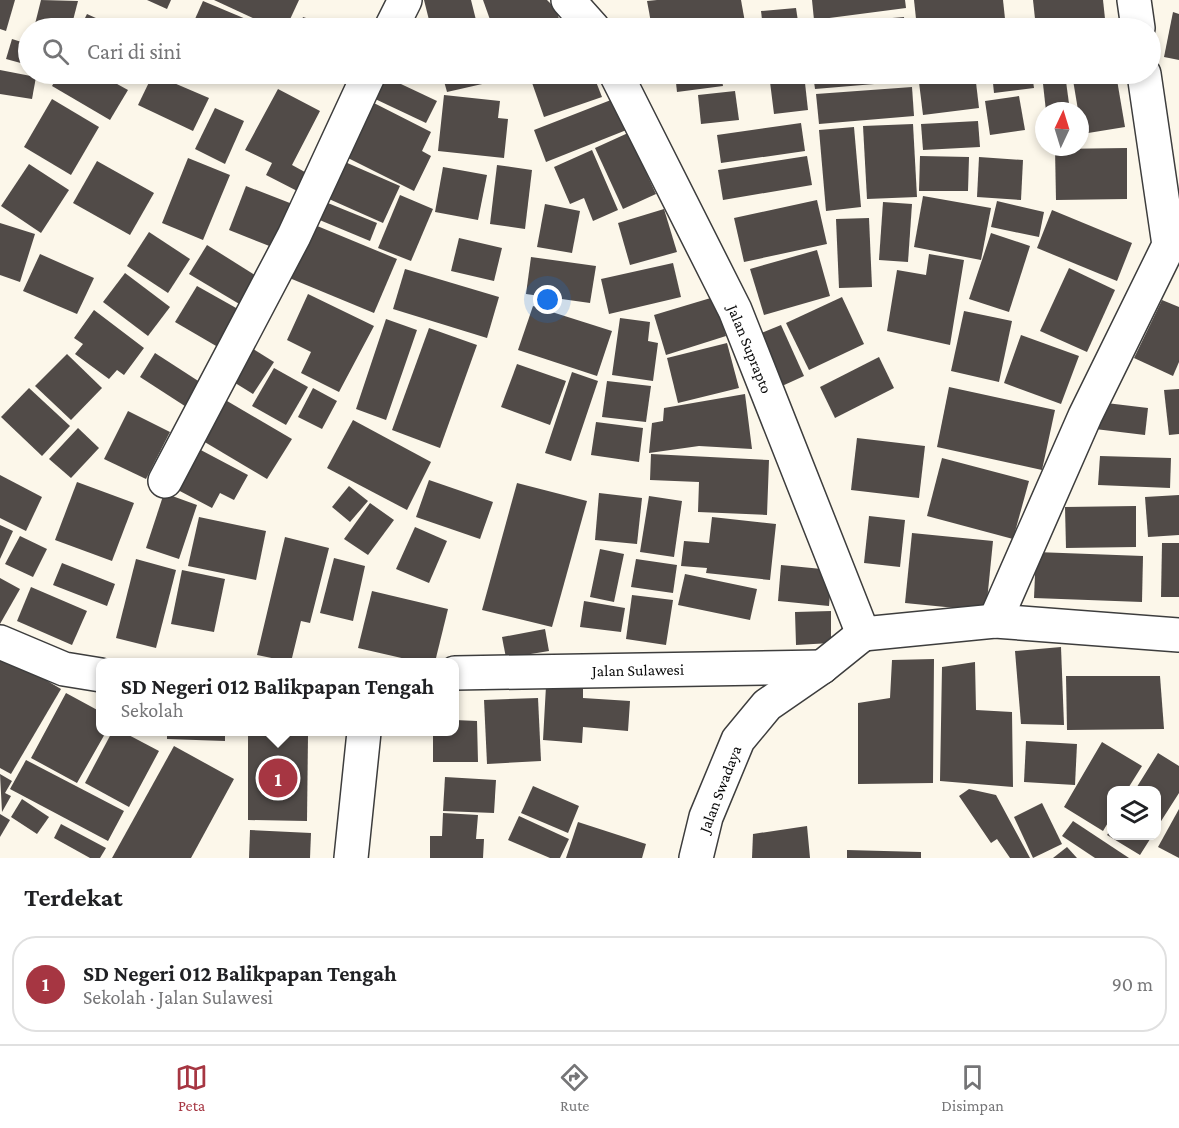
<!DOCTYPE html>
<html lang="id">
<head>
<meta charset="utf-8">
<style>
  :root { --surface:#fff; --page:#f6f6f6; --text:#202124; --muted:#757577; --line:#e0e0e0; --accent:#a63642 }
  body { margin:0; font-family:"Crimson Pro",serif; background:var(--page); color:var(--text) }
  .controls { position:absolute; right:18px; bottom:18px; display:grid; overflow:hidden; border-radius:12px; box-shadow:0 3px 9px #0003 }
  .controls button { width:54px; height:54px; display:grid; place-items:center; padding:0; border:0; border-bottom:2px solid var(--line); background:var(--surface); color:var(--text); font:30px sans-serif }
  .compass { position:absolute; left:1035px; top:102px; width:54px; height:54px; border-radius:50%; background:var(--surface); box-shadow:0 3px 9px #0003; rotate:4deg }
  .you { position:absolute; left:548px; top:300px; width:21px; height:21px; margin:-15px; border:4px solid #fff; border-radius:50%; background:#1a73e8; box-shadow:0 0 0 9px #1a73e833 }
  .badge { display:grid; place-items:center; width:39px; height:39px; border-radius:50%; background:var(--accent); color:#fff; font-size:20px; font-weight:700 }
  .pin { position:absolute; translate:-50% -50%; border:3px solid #fff; box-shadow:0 2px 6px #0006 }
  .popup { position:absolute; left:96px; top:658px; width:363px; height:78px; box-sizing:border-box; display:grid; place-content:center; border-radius:12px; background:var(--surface); filter:drop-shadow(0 2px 4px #0005); font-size:20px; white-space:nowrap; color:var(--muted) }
  .popup b { font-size:22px; color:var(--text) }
  .popup::after { content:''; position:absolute; left:50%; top:100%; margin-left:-12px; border:12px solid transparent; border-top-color:var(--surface) }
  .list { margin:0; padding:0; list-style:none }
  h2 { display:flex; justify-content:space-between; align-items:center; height:78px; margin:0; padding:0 24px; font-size:26px }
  h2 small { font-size:20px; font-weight:400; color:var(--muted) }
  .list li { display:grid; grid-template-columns:39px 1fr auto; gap:18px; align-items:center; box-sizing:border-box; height:96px; margin:0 12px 12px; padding:0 12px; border:2px solid var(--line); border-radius:24px }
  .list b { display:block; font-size:22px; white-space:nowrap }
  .list p { margin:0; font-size:20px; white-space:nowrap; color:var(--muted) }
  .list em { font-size:20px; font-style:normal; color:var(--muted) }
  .icon { flex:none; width:33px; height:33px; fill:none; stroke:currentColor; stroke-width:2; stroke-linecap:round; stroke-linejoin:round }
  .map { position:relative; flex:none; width:1179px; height:858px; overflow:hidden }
  .search { position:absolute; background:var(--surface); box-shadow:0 3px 9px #0003; left:18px; right:18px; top:18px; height:66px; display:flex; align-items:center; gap:15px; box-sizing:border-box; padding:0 21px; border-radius:33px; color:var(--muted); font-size:22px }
  .sheet { height:186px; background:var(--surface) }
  nav { display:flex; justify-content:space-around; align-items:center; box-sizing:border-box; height:84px; border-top:2px solid var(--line); background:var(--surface); font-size:16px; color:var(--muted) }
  nav a { display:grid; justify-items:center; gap:3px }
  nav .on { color:var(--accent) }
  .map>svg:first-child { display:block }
  .building { fill:#514b48 }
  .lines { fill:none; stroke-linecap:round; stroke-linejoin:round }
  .minor-casing { stroke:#3d3d3d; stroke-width:36 }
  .minor { stroke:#fff; stroke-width:33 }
  .labels { text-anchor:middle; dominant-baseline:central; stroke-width:6; stroke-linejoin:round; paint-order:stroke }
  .street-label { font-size:16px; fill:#0a0a0a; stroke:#fff }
</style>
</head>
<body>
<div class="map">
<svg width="1179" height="858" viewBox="0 0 1179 858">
  <rect width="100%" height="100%" fill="#fcf7ea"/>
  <g class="building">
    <path d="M0,0H15L6,31L0,29Z"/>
    <path d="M41,0L78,1L71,28H34Z"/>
    <path d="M147,0H171L167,9Z"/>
    <path d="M214,0H299L286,28H274Z"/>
    <path d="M424,0H471L478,28H431Z"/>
    <path d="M483,0H547L556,9L562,28H493Z"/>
    <path d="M657,0H741L746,28H652L647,1Z"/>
    <path d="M812,0H905L906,8L814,20Z"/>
    <path d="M914,0H1003L1006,28H917Z"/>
    <path d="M1033,0H1103L1106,28H1036Z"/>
    <path d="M203,1L267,28H191Z"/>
    <path d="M796,8L799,28H763L761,11Z"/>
    <path d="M1173,12L1179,14V60L1164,57Z"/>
    <path d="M87,14L118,28H80Z"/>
    <path d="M303,17L337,28H299Z"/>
    <path d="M904,17L905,28H809V25Z"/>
    <path d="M12,39L28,44V65L6,59Z"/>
    <path d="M0,70L36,77L32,99L0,94Z"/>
    <path d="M59,74H99L128,90L110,120L52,86Z"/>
    <path d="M153,74L209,98L193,131L138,105Z"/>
    <path d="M194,74H217L213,82Z"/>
    <path d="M299,74H334L330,84Z"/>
    <path d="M394,74H424L420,84Z"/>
    <path d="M442,74H489L491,82L447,92Z"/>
    <path d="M541,74H593L602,97L544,117L530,77Z"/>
    <path d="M675,74H721L723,86L677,92Z"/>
    <path d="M769,74H804L808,110L774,114Z"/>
    <path d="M813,74H909L910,81L815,89Z"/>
    <path d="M918,74H975L979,108L923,115Z"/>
    <path d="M992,74H1032L1034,88L994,93Z"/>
    <path d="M1049,74H1065L1070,111H1046L1042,75Z"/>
    <path d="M1072,74H1116L1125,127L1082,134Z"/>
    <path d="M384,76L437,101L426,123L373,98Z"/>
    <path d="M912,87L914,116L819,124L816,94Z"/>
    <path d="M278,89L320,111L292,165L314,177L305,195L266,175L272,163L245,150Z"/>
    <path d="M735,91L739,120L701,124L698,95Z"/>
    <path d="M444,95L500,101L498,118L508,119L504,158L438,151Z"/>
    <path d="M1019,96L1025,130L990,135L985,101Z"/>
    <path d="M616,98L629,129L546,162L534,130Z"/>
    <path d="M52,99L99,127L71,175L24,147Z"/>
    <path d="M370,101L431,132L422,151L431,156L414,191L342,155Z"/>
    <path d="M215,108L244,121L225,164L195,149Z"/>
    <path d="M978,121L980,147L923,150L921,124Z"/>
    <path d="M801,123L805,151L721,163L717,135Z"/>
    <path d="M913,124L917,197L867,199L863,126Z"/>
    <path d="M854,127L861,207L826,211L819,130Z"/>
    <path d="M628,133L656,194L623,209L595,148Z"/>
    <path d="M1127,148V199L1056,200L1055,149Z"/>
    <path d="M592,150L618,210L593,221L584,198L570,204L554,167Z"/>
    <path d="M807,156L812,185L723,200L718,170Z"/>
    <path d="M920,156L969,157L968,191H919Z"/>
    <path d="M979,157L1023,160L1021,200L977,197Z"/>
    <path d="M188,158L230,175L203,240L162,223Z"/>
    <path d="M97,161L154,193L130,235L73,203Z"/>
    <path d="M345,162L400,186L383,223L329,199Z"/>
    <path d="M29,164L69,190L41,233L1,206Z"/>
    <path d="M497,165L532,170L525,229L490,224Z"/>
    <path d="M443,167L487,175L478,220L435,212Z"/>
    <path d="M246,186L295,205L277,249L229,230Z"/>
    <path d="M400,195L433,209L411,261L378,248Z"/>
    <path d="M923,196L991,208L981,260L914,247Z"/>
    <path d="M318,199L377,223L370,241L310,216Z"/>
    <path d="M817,200L827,244L744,262L734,218Z"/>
    <path d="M997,201L1044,212L1039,237L991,227Z"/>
    <path d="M883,202L912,204L908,262L879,260Z"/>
    <path d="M545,204L580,211L572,253L537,247Z"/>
    <path d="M664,209L677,252L630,265L618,223Z"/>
    <path d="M1052,210L1132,243L1117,281L1037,248Z"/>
    <path d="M869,218L872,287L839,288L836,219Z"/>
    <path d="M0,223L35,234L20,282L0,275Z"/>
    <path d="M310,223L397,259L374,313L287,277Z"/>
    <path d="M149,232L190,259L168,293L127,266Z"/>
    <path d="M991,233L1030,246L1009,312L969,299Z"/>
    <path d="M459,238L502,248L494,281L451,271Z"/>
    <path d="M207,245L263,280L246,308L189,274Z"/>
    <path d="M817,250L830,296L764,315L750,269Z"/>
    <path d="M40,254L94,278L77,314L23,291Z"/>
    <path d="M929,254L964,260L950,345L887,331L897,270L926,275Z"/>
    <path d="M531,257L596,266L590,303L526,294Z"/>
    <path d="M673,263L681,297L609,314L601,279Z"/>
    <path d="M1069,268L1115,290L1087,352L1040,331Z"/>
    <path d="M405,269L499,297L487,338L393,309Z"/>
    <path d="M125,273L170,307L148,336L103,302Z"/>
    <path d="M197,286L245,313L223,350L175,322Z"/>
    <path d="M308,294L374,326L339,392L301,373L311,352L287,340Z"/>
    <path d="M714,297L726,336L666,355L654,315Z"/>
    <path d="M842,297L864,344L809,370L786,323Z"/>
    <path d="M1162,300L1179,307V362L1173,376L1134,358Z"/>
    <path d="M533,306L612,331L597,376L518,350Z"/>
    <path d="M94,310L144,348L124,375L117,370L109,379L75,354L83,344L74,338Z"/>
    <path d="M964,311L1012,321L999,382L951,371Z"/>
    <path d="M620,318L650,322L648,341L658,343L653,381L612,375Z"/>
    <path d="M386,319L417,330L386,420L356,409Z"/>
    <path d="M781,325L804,376L782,386L759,334Z"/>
    <path d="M429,328L477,345L440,448L392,430Z"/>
    <path d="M1021,335L1079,356L1061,404L1004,383Z"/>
    <path d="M727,343L739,388L678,403L667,358Z"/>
    <path d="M253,349L274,362L253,394L232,381Z"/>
    <path d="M155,353L206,386L191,410L140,377Z"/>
    <path d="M67,354L102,388L71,420L35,386Z"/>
    <path d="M879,357L894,388L835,418L820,387Z"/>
    <path d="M517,364L566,381L550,425L501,407Z"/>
    <path d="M274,368L308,387L286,425L252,406Z"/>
    <path d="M572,372L598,381L571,461L545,453Z"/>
    <path d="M607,381L651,386L646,422L602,417Z"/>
    <path d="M949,387L1055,410L1042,470L937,447Z"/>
    <path d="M29,388L70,426L42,456L1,417Z"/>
    <path d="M313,388L337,401L322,429L298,417Z"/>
    <path d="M1179,389V434L1169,435L1164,390Z"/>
    <path d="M745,394L752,449L699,446L649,453L652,423L663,421L664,408Z"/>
    <path d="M222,398L292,439L267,479L198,438Z"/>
    <path d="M1098,402L1148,408L1145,435L1095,429Z"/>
    <path d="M128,411L170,432L146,479L104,459Z"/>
    <path d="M353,420L431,462L407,510L327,468Z"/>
    <path d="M596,422L643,428L639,462L591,455Z"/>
    <path d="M78,428L99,448L71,478L49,459Z"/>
    <path d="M857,438L925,446L919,498L851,490Z"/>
    <path d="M197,448L248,475L234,500L220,493L212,508L176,489Z"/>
    <path d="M651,454L769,460L767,515L698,512L699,482L650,480Z"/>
    <path d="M1100,456L1171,458L1170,488L1098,485Z"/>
    <path d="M942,458L1029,481L1013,539L927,516Z"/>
    <path d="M0,475L42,497L26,531L0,518Z"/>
    <path d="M429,480L493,502L480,539L416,517Z"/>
    <path d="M77,482L134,503L112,561L55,540Z"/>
    <path d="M517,483L587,501L552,627L482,610Z"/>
    <path d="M349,486L368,501L350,522L332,507Z"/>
    <path d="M164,493L197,505L179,559L146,548Z"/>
    <path d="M599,493L642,498L637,544L595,540Z"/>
    <path d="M1179,495V535L1148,537L1145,497Z"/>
    <path d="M649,496L682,501L674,557L640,552Z"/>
    <path d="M370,503L394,520L368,555L344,539Z"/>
    <path d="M1136,506V547L1066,548L1065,507Z"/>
    <path d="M869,516L905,520L900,567L864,563Z"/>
    <path d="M199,517L266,531L256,580L188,566Z"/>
    <path d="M712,517L776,524L770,580L706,573L707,568L681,566L684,541L709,543Z"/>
    <path d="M0,525L13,531L0,559Z"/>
    <path d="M415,527L447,541L429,583L396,569Z"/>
    <path d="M912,533L993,541L986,611L905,603Z"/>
    <path d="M20,536L47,549L33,577L5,564Z"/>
    <path d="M285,537L329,548L310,623L301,621L291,662L257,655Z"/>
    <path d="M1162,543H1179V597H1161Z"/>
    <path d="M600,549L624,554L614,602L590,597Z"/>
    <path d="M1036,552L1143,556L1142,602L1034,598Z"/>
    <path d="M334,558L365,566L353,621L320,613Z"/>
    <path d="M136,559L176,570L156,648L116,638Z"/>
    <path d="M636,559L677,565L673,593L631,587Z"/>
    <path d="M62,563L115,584L107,606L53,585Z"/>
    <path d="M781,565L832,570L829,606L778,601Z"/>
    <path d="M182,570L225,579L214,632L171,624Z"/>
    <path d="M685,574L757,589L750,620L678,605Z"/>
    <path d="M0,578L20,589L0,624Z"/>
    <path d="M31,587L87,611L72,645L17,621Z"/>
    <path d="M372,591L448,609L435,662H419L358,648Z"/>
    <path d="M632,595L673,600L666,645L626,639Z"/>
    <path d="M584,601L625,608L621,632L580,627Z"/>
    <path d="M831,611V643L796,645L795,612Z"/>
    <path d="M545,629L549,651L506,658L502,637Z"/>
    <path d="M1061,647L1064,725L1021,724L1015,651Z"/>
    <path d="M0,653L61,689L11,774L0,768Z"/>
    <path d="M934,659L933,783L858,784V703L890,698L892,660Z"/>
    <path d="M975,662L976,710L1012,712L1013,787L940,781L942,667Z"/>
    <path d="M1066,676H1160L1164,729L1067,730Z"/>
    <path d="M546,686L583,688V698L630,701L628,731L583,727L582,743L543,740Z"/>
    <path d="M66,693L101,712V732H106L77,783L31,758Z"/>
    <path d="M538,698L541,761L487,764L484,700Z"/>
    <path d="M455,720L477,721L478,762H433V732H455Z"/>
    <path d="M112,732H123L159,751L129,807L85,783Z"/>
    <path d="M167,732H225V741L167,739Z"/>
    <path d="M248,735L308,736L307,821L248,820Z"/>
    <path d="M1026,741L1077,744L1075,785L1024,782Z"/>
    <path d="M1102,742L1142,766L1127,790H1112V816L1103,831L1064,807Z"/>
    <path d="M174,746L234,779L191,858H112Z"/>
    <path d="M1158,753L1179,766V793L1156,829V790H1135Z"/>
    <path d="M26,760L124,811L108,841L10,789Z"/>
    <path d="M0,774L12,781L5,793L11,796L2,812Z"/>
    <path d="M445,777L496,780L494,813L443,811Z"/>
    <path d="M533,786L579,806L568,833L521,813Z"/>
    <path d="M969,789L996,795L1030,858H1010L997,839L991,843L959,796Z"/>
    <path d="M22,799L49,817L37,834L11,817Z"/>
    <path d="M1042,803L1062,844L1033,858L1014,817Z"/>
    <path d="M1179,809V858L1158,847Z"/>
    <path d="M443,813L478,815L476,839H484L483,858H430V836H442Z"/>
    <path d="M0,814L10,820L0,837Z"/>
    <path d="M519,816L569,839L560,858H550L508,840Z"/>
    <path d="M1073,821L1129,858H1095L1062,836Z"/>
    <path d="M578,822L646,844L642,858H566Z"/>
    <path d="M61,824L106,848L100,858H90L54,838Z"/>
    <path d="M807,826L810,858H752L753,834Z"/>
    <path d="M1112,828V836H1152L1140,855L1107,835Z"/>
    <path d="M250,830L311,833L310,858H249Z"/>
    <path d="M1067,847L1077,858H1053Z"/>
    <path d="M847,850L921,852V858H847Z"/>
  </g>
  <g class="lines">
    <defs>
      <g id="minor">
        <path d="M568,0L593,28"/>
        <path d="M1134,0L1138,28"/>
        <path d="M391,28L405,0"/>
        <path d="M616,74L735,310L863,634"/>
        <path d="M165,481L294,236L369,74"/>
        <path d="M995,621L1085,416L1169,245L1144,74"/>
        <path d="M863,634L995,621L1179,635"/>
        <path d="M0,642L64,669L101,675"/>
        <path d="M455,673L822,667"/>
        <path d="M351,858L364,732"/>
        <path d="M696,858L706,817L738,740L767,705L822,667L863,634"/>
      </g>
    </defs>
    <use href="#minor" class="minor-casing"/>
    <use href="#minor" class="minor"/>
  </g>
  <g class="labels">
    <g class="street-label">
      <text transform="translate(750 349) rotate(68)">Jalan Suprapto</text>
      <text transform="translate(638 670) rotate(-1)">Jalan Sulawesi</text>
      <text transform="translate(720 789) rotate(-69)">Jalan Swadaya</text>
    </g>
  </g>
</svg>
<div class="controls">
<button><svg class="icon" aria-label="layers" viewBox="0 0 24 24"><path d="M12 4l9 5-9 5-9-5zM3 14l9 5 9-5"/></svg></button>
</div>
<svg class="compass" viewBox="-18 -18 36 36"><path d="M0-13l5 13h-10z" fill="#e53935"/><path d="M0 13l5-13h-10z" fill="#757577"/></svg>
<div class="you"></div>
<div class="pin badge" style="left:278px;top:778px">1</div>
<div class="popup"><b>SD Negeri 012 Balikpapan Tengah</b>Sekolah</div>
<div class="search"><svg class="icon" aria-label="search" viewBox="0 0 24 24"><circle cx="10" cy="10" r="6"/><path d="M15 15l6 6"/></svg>Cari di sini</div>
</div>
<section class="sheet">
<h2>Terdekat<small></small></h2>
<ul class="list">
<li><span class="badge">1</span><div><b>SD Negeri 012 Balikpapan Tengah</b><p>Sekolah · Jalan Sulawesi</p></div><em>90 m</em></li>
</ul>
</section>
<nav>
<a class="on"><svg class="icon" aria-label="map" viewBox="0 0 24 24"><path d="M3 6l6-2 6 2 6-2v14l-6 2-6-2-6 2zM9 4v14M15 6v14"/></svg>Peta</a>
<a><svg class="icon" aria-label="directions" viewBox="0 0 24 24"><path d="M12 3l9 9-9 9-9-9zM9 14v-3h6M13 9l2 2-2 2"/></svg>Rute</a>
<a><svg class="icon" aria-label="saved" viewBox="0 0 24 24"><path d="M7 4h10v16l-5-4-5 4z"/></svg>Disimpan</a>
</nav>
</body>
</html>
